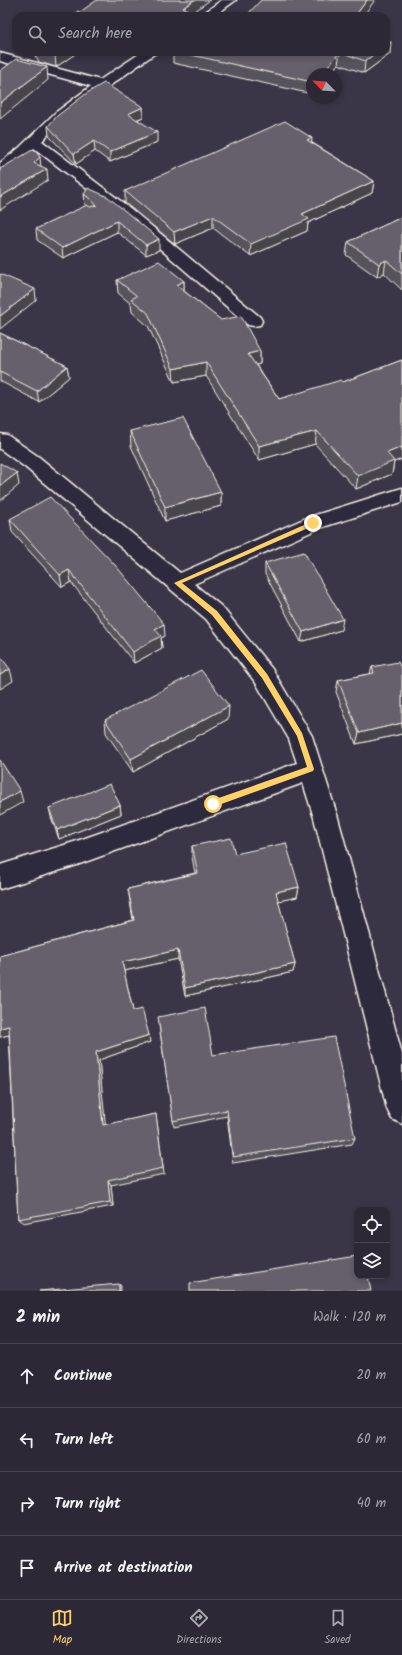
<!DOCTYPE html>
<html lang="en">
<head>
<meta charset="utf-8">
<style>
  :root { --surface:#2c2835; --page:#383441; --text:#f1f3f6; --muted:#a6a6ad; --line:#484450; --accent:#ffd166 }
  body { margin:0; font-family:Kalam,sans-serif; background:var(--page); color:var(--text) }
  .controls { position:absolute; right:12px; bottom:12px; display:grid; overflow:hidden; border-radius:8px; box-shadow:0 2px 6px #0003 }
  .controls button { width:36px; height:36px; display:grid; place-items:center; padding:0; border:0; border-bottom:1px solid var(--line); background:var(--surface); color:var(--text); font:20px sans-serif }
  .compass { position:absolute; left:306px; top:68px; width:36px; height:36px; border-radius:50%; background:var(--surface); box-shadow:0 2px 6px #0003; rotate:295deg }
  .stop { position:absolute; width:12px; height:12px; margin:-9px; border:3px solid #ffd166; border-radius:50%; background:#fff }
  .stop.end { background:#ffd166; border-color:#fff; box-shadow:0 1px 4px #0008 }
  .list { margin:0; padding:0; list-style:none }
  h2 { display:flex; justify-content:space-between; align-items:center; height:52px; margin:0; padding:0 16px; font-size:17px }
  h2 small { font-size:13px; font-weight:400; color:var(--muted) }
  .list li { display:grid; grid-template-columns:26px 1fr auto; gap:12px; align-items:center; box-sizing:border-box; height:64px; padding:0 16px; border-top:1px solid var(--line) }
  .list b { display:block; font-size:15px; white-space:nowrap }
  .list em { font-size:13px; font-style:normal; color:var(--muted) }
  .icon { flex:none; width:22px; height:22px; fill:none; stroke:currentColor; stroke-width:2; stroke-linecap:round; stroke-linejoin:round }
  .map { position:relative; flex:none; width:402px; height:1291px; overflow:hidden }
  .search { position:absolute; background:var(--surface); box-shadow:0 2px 6px #0003; left:12px; right:12px; top:12px; height:44px; display:flex; align-items:center; gap:10px; box-sizing:border-box; padding:0 14px; border-radius:12px; color:var(--muted); font-size:15px }
  .sheet { height:308px; background:var(--surface) }
  nav { display:flex; justify-content:space-around; align-items:center; box-sizing:border-box; height:56px; border-top:1px solid var(--line); background:var(--surface); font-size:11px; color:var(--muted) }
  nav a { display:grid; justify-items:center; gap:2px }
  nav .on { color:var(--accent) }
  .map>svg:first-child { display:block }
  .lines { fill:none; stroke-linecap:round; stroke-linejoin:round }
  .minor-casing { stroke:#f4f1e8; stroke-width:3 }
  .minor { fill:#2f2a3d; fill-rule:evenodd }
  .wall { fill:#57535d; stroke:#f4f1e8 }
  .shaded-wall { fill:#47444c; stroke:#f4f1e8 }
  .building { fill:#65616c; stroke:#f4f1e8 }
  .route { fill:#ffd166 }
</style>
</head>
<body>
<div class="map">
<svg width="402" height="1291" viewBox="0 0 402 1291">
  <rect width="100%" height="100%" fill="#3b3647"/>
  <filter id="ink" filterUnits="userSpaceOnUse"><feTurbulence type="fractalNoise" baseFrequency=".025" numOctaves="2"/><feDisplacementMap in="SourceGraphic" scale="8" xChannelSelector="R" yChannelSelector="G"/><feConvolveMatrix kernelMatrix="1 2 1 2 8 2 1 2 1" color-interpolation-filters="sRGB"/></filter>
  <g filter="url(#ink)">
    <g class="lines">
      <defs>
        <g id="minor">
          <path d="M222,0H236L214,16H200Z"/>
          <path d="M142,52H157L87,102L57,125L42,141L131,209L260,317L262,321L260,325L254,326L248,325L121,215L34,148C24,158 13,170 0,173V163L19,148L55,113L91,86L0,61V53L100,80Z"/>
          <path d="M0,434L7,435L39,457L180,573L306,518L402,488V502L320,528L194,584L222,607L272,669L312,736L338,818L402,1054V1124L392,1119L387,1109L314,818L303,783L74,866L0,889V865L74,842L297,763L289,739L256,683L206,619L25,467L0,449Z"/>
        </g>
      </defs>
      <use href="#minor" class="minor-casing"/>
      <use href="#minor" class="minor"/>
    </g>
    <g class="wall">
      <path d="M35,52H78L56,67L39,62L35,56Z"/>
      <path d="M173,52H386L390,54L364,73L338,64L330,74H312V94L173,63Z"/>
      <path d="M143,107V117L137,120L157,142L110,162L95,151L76,164L49,136L48,126Z"/>
      <path d="M311,142L374,181L372,193L308,223L307,231L250,256L213,228L175,244L125,203V191Z"/>
      <path d="M84,194L159,250L146,255L117,232L63,258L37,240L36,229L86,206L85,205Z"/>
      <path d="M402,217V290L384,273L377,277L346,255L348,242Z"/>
      <path d="M117,280L184,281V291L260,351V364L256,365L279,399L343,382L402,360V459L394,462L392,474L356,489L315,444L259,460L206,376L174,382L148,326L132,312L131,304L118,293Z"/>
      <path d="M0,333L67,366L69,377L39,402L0,381Z"/>
      <path d="M130,431L221,492V506L165,521L131,446Z"/>
      <path d="M10,519L165,636L161,638L162,648L134,663L71,582L62,587L12,532Z"/>
      <path d="M265,563L341,630L301,642L265,574Z"/>
      <path d="M372,667L402,668V734L356,744L336,692L338,680L370,674Z"/>
      <path d="M228,719L133,772L106,733L105,720Z"/>
      <path d="M120,805L121,814L59,839L51,817L49,808Z"/>
      <path d="M192,846L235,854L299,887L297,897L278,901L295,964L293,972L185,996L178,959L124,971L133,1011L149,1035L150,1042L99,1060L105,1125L156,1114L164,1174L111,1185L113,1206L23,1223L18,1219L9,1035L0,1037V956L133,920L128,889L195,873L192,857Z"/>
      <path d="M159,1025L213,1055L355,1138L352,1144L233,1163L227,1116L174,1127Z"/>
    </g>
    <g class="shaded-wall">
      <path d="M194,0H210L188,16L183,8Z"/>
      <path d="M367,0H375L363,16H355Z"/>
      <path d="M391,42L390,54L364,73L365,61L377,52H386V46Z"/>
      <path d="M59,52H78L56,67L55,54Z"/>
      <path d="M340,52L338,64L330,74H321Z"/>
      <path d="M47,67L48,80L0,119V103Z"/>
      <path d="M143,107V117L128,123V114Z"/>
      <path d="M157,132V142L110,162V152Z"/>
      <path d="M312,138L311,149L307,140Z"/>
      <path d="M94,141L95,151L76,164L74,154Z"/>
      <path d="M40,157L41,168L34,163Z"/>
      <path d="M47,169L48,180L0,210V197Z"/>
      <path d="M374,181L372,193L308,223L307,231L250,256L251,244L302,214Z"/>
      <path d="M213,216V228L175,244L174,232Z"/>
      <path d="M117,221V232L63,258L62,248Z"/>
      <path d="M159,239V250L146,255V245Z"/>
      <path d="M386,260L384,273L377,277L379,264Z"/>
      <path d="M184,281V294L176,285Z"/>
      <path d="M35,289L36,300L0,329V316Z"/>
      <path d="M260,351V364L248,367V354Z"/>
      <path d="M206,362V376L174,382L173,369Z"/>
      <path d="M67,366L69,377L39,402L37,391Z"/>
      <path d="M317,431L315,444L259,460V446Z"/>
      <path d="M402,447V459L394,462L392,474L356,489L358,476L387,453Z"/>
      <path d="M17,473L19,485L0,501V486Z"/>
      <path d="M221,492V506L165,521V507Z"/>
      <path d="M69,570L71,582L62,587L60,575Z"/>
      <path d="M343,619L341,630L301,642L303,632Z"/>
      <path d="M164,624L165,636L161,638L162,648L134,663L133,652L155,629Z"/>
      <path d="M10,669L13,681L0,689V675Z"/>
      <path d="M229,706L228,719L133,772L131,759Z"/>
      <path d="M402,723V734L356,744L359,733Z"/>
      <path d="M20,791L23,802L0,815V802Z"/>
      <path d="M120,805L121,814L59,839L57,830Z"/>
      <path d="M299,887L297,897L274,902L276,892Z"/>
      <path d="M178,950V959L124,971L122,962Z"/>
      <path d="M295,964L293,972L185,996V988Z"/>
      <path d="M9,1026L13,1034L0,1037V1028Z"/>
      <path d="M149,1035L150,1042L99,1060L106,1131L103,1125L96,1052Z"/>
      <path d="M108,1180L111,1185L113,1206L110,1202Z"/>
      <path d="M119,1284L121,1286V1291H119Z"/>
    </g>
    <g class="building">
      <path d="M97,0H194L183,8L204,16H71L78,11L80,12Z"/>
      <path d="M261,0H367L355,16H246Z"/>
      <path d="M386,41L391,42L386,46Z"/>
      <path d="M46,52H59L55,54Z"/>
      <path d="M178,52H377L365,61L340,52L321,74H312V82Z"/>
      <path d="M16,59L47,67L0,103V71Z"/>
      <path d="M104,83L143,107L128,114L157,132L110,152L94,141L74,154L48,126L57,116L87,93Z"/>
      <path d="M285,121L312,138L307,140L374,181L302,214L309,219L251,244L213,216L174,232L125,191Z"/>
      <path d="M34,149L40,157L34,163L47,169L0,197V169Z"/>
      <path d="M88,188L108,197L159,239L146,245L117,221L62,248L36,229L87,205L90,207L97,205L84,194Z"/>
      <path d="M402,217V274L386,260L379,264L348,242Z"/>
      <path d="M159,261L184,281L176,285L221,320L241,316L260,351L248,354L279,399L341,380L343,382L402,360V447L387,453L394,461L358,476L317,431L259,446L206,362L173,369L148,313L131,299L137,296L117,280Z"/>
      <path d="M0,274L35,289L0,316Z"/>
      <path d="M0,333L67,366L37,391L0,372Z"/>
      <path d="M183,418L221,492L165,507L130,431Z"/>
      <path d="M0,463L17,473L0,486Z"/>
      <path d="M50,497L116,566L164,624L155,629L161,636L133,652L69,570L60,575L10,519Z"/>
      <path d="M304,552L343,619L303,632L265,563Z"/>
      <path d="M0,656L10,669L0,675Z"/>
      <path d="M398,662L401,668H402V723L359,733L338,680L374,673L372,667Z"/>
      <path d="M201,670L229,706L131,759L105,720Z"/>
      <path d="M0,760L20,791L0,802Z"/>
      <path d="M110,784L120,805L57,830L49,808Z"/>
      <path d="M231,838L235,854L286,843L299,887L276,892L295,964L185,988L178,950L122,962L133,1011L142,1009L149,1035L96,1052L103,1125L156,1114L163,1168L108,1180L110,1202L18,1219L9,1026L0,1028V956L134,920L128,889L198,873L192,846Z"/>
      <path d="M205,1008L213,1055L334,1037L355,1138L233,1157L227,1110L173,1121L158,1017Z"/>
      <path d="M357,1256V1276H368L371,1291H190V1283Z"/>
      <path d="M119,1284V1291H39Z"/>
    </g>
  </g>
  <path class="route" d="M313,521L315,522V525L182,583L217,611L267,674L302,733L314,769L313,771L213,807L210,806V801L307,767L297,736L262,678L212,615L174,583Z"/>
</svg>
<div class="controls">
<button><svg class="icon" aria-label="locate" viewBox="0 0 24 24"><circle cx="12" cy="12" r="6"/><path d="M12 2v4M12 18v4M2 12h4M18 12h4"/></svg></button>
<button><svg class="icon" aria-label="layers" viewBox="0 0 24 24"><path d="M12 4l9 5-9 5-9-5zM3 14l9 5 9-5"/></svg></button>
</div>
<svg class="compass" viewBox="-18 -18 36 36"><path d="M0-13l5 13h-10z" fill="#e53935"/><path d="M0 13l5-13h-10z" fill="#a6a6ad"/></svg>
<div class="stop" style="left:213px;top:804px"></div>
<div class="stop end" style="left:313px;top:523px"></div>
<div class="search"><svg class="icon" aria-label="search" viewBox="0 0 24 24"><circle cx="10" cy="10" r="6"/><path d="M15 15l6 6"/></svg>Search here</div>
</div>
<section class="sheet">
<h2>2 min<small>Walk · 120 m</small></h2>
<ul class="list">
<li><svg class="icon" aria-label="ahead" viewBox="0 0 24 24"><path d="M12 20V5M6 11l6-6 6 6"/></svg><div><b>Continue</b></div><em>20 m</em></li>
<li><svg class="icon" aria-label="left" viewBox="0 0 24 24"><path d="M17 20v-9H6M10 6l-5 5 5 5"/></svg><div><b>Turn left</b></div><em>60 m</em></li>
<li><svg class="icon" aria-label="right" viewBox="0 0 24 24"><path d="M7 20v-9h11M14 6l5 5-5 5"/></svg><div><b>Turn right</b></div><em>40 m</em></li>
<li><svg class="icon" aria-label="arrive" viewBox="0 0 24 24"><path d="M6 21V4h12l-3 4 3 4H6"/></svg><div><b>Arrive at destination</b></div></li>
</ul>
</section>
<nav>
<a class="on"><svg class="icon" aria-label="map" viewBox="0 0 24 24"><path d="M3 6l6-2 6 2 6-2v14l-6 2-6-2-6 2zM9 4v14M15 6v14"/></svg>Map</a>
<a><svg class="icon" aria-label="directions" viewBox="0 0 24 24"><path d="M12 3l9 9-9 9-9-9zM9 14v-3h6M13 9l2 2-2 2"/></svg>Directions</a>
<a><svg class="icon" aria-label="saved" viewBox="0 0 24 24"><path d="M7 4h10v16l-5-4-5 4z"/></svg>Saved</a>
</nav>
</body>
</html>
